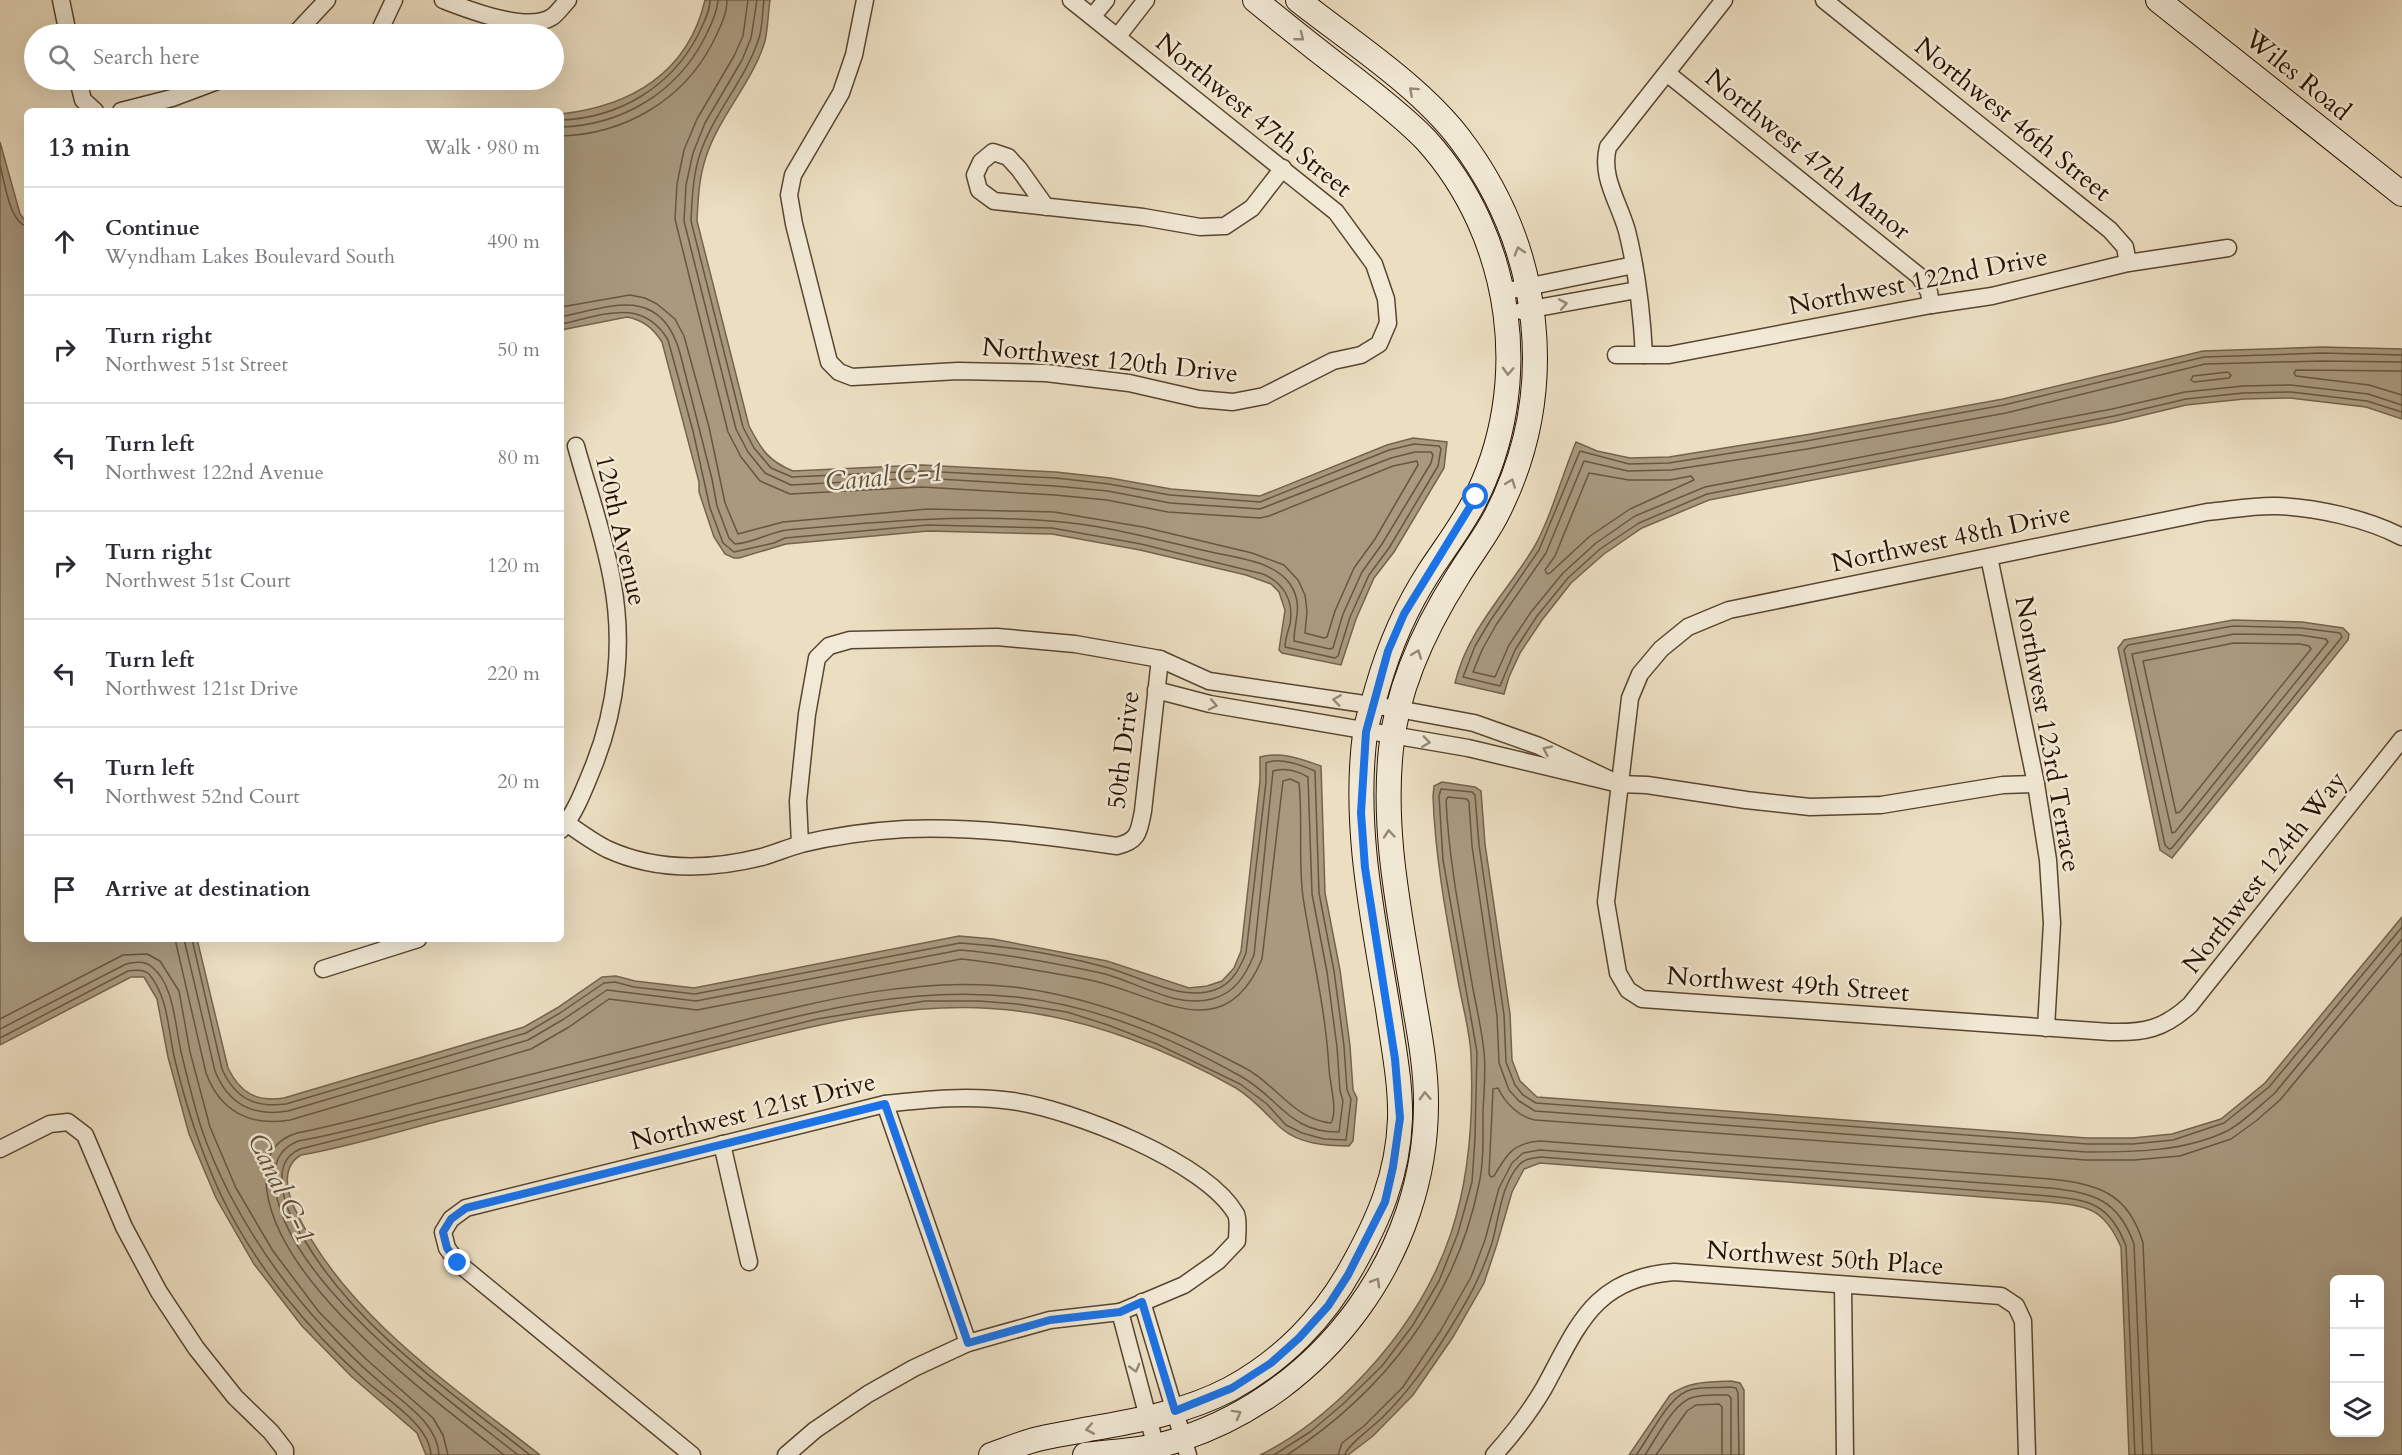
<!DOCTYPE html>
<html lang="en">
<head>
<meta charset="utf-8">
<style>
  :root { --surface:#fff; --page:#f2f2f3; --text:#2b2b33; --muted:#7c7c81; --line:#e1e1e2 }
  body { margin:0; font-family:Cardo,serif; background:var(--page); color:var(--text) }
  .controls { position:absolute; right:18px; bottom:18px; display:grid; overflow:hidden; border-radius:9px; box-shadow:0 6px 24px #0002 }
  .controls button { width:54px; height:54px; display:grid; place-items:center; padding:0; border:0; border-bottom:2px solid var(--line); background:var(--surface); color:var(--text); font:30px sans-serif }
  .stop { position:absolute; width:18px; height:18px; margin:-14px; border:4px solid #1a73e8; border-radius:50%; background:#fff }
  .stop.end { background:#1a73e8; border-color:#fff; box-shadow:0 2px 6px #0008 }
  .list { margin:0; padding:0; list-style:none }
  h2 { display:flex; justify-content:space-between; align-items:center; height:78px; margin:0; padding:0 24px; font-size:26px }
  h2 small { font-size:20px; font-weight:400; color:var(--muted) }
  .list li { display:grid; grid-template-columns:39px 1fr auto; gap:18px; align-items:center; box-sizing:border-box; height:108px; padding:0 24px; border-top:2px solid var(--line) }
  .list b { display:block; font-size:22px; white-space:nowrap }
  .list p { margin:0; font-size:20px; white-space:nowrap; color:var(--muted) }
  .list em { font-size:20px; font-style:normal; color:var(--muted) }
  .icon { flex:none; width:33px; height:33px; fill:none; stroke:currentColor; stroke-width:2; stroke-linecap:round; stroke-linejoin:round }
  .map { position:relative; flex:none; width:2402px; height:1455px; overflow:hidden }
  .search { position:absolute; background:var(--surface); box-shadow:0 6px 24px #0002; left:24px; top:24px; width:540px; height:66px; display:flex; align-items:center; gap:15px; box-sizing:border-box; padding:0 21px; border-radius:33px; color:var(--muted); font-size:22px }
  .panel { position:absolute; background:var(--surface); box-shadow:0 6px 24px #0002; left:24px; top:108px; width:540px; height:834px; border-radius:9px }
  .map>svg:first-child { display:block }
  .water { fill:#a8997f; stroke:#74634c; stroke-width:1.5; fill-rule:evenodd }
  .lines { fill:none; stroke-linecap:round; stroke-linejoin:round }
  .shore { stroke:#685640; stroke-width:1.5 }
  .street-casing { stroke:#584530; stroke-width:19 }
  .secondary-casing { stroke:#271200; stroke-width:26 }
  .street { stroke:#f2ead7; stroke-width:16 }
  .secondary { stroke:#f2ead7; stroke-width:24 }
  .oneway { stroke:#978976 }
  .route { stroke:#1a73e8; stroke-width:8 }
  .labels { text-anchor:middle; dominant-baseline:central; stroke-width:5; stroke-linejoin:round; paint-order:stroke }
  .street-label { font-size:26px; fill:#271200; stroke:#f2ead7 }
  .water-label { font-size:27px; font-style:italic; fill:#614f39; stroke:#f2ead7 }
</style>
</head>
<body>
<div class="map">
<svg width="2402" height="1455" viewBox="0 0 2402 1455">
  <rect width="100%" height="100%" fill="#ebdec1"/>
  <filter id="stains"><feTurbulence type="fractalNoise" baseFrequency=".00333" numOctaves="4"/><feColorMatrix values="0 0 0 0 .2 0 0 0 0 .09 0 0 0 0 .02 0 0 0 .5 -.17"/></filter>
  <radialGradient id="worn" r=".72"><stop offset=".6" stop-color="#630" stop-opacity="0"/><stop offset="1" stop-color="#630" stop-opacity=".3"/></radialGradient>
  <g class="water">
    <path d="M705,0H770C768,13 768,28 765,41C753,82 719,116 706,157C699,177 698,199 697,221L749,426C761,449 768,461 793,471L922,465L1056,472L1110,478L1171,489L1260,496L1387,445L1413,438L1447,442L1444,468L1394,552L1374,578L1356,619L1341,665L1282,653L1279,650L1285,610L1279,592L1271,584L1246,575L1140,550L1052,534L928,531L786,544L739,558H734L725,554L714,537L699,492V482L662,342C653,328 643,320 627,317L561,330V114C631,106 688,73 705,0Z"/>
    <path d="M0,142L20,214L27,223V939H197L228,1068C240,1093 256,1102 284,1098L524,1027L557,1008L602,977L616,976L635,981L694,988L959,936L993,939L1107,961L1189,988L1207,986L1222,981L1234,968L1241,951L1260,781V757C1281,751 1301,759 1321,766L1325,893L1340,970L1350,1046L1353,1090L1357,1098L1353,1141L1349,1146C1327,1146 1299,1144 1281,1128C1266,1114 1254,1099 1236,1088C1171,1051 1092,1020 1018,1011C915,997 813,1026 714,1051C626,1074 539,1096 451,1118C402,1130 352,1146 301,1155C282,1166 286,1189 294,1207C342,1313 451,1385 540,1455H426L417,1433L351,1376L302,1326L254,1264L216,1198L189,1134L168,1057L157,999L144,977H131L0,1045Z"/>
    <path d="M2322,347L2402,349V419L2366,407L2290,398L2244,399L2186,405L2115,422L1709,500L1642,528L1604,554L1571,583L1542,620L1520,653L1509,677L1504,694L1455,683C1467,631 1506,593 1533,549C1551,518 1562,475 1576,442L1597,451L1630,458L1669,457L1805,435L2003,399L2203,351Z"/>
    <path d="M2233,620L2302,622L2343,628L2349,634L2348,640L2172,858L2160,850L2118,648L2124,640Z"/>
    <path d="M1442,782L1475,787L1481,791L1485,844L1510,1014L1512,1060L1520,1081L1537,1097L2087,1138H2133L2172,1134L2221,1119L2265,1083L2402,917V1455H2129L2121,1247C2104,1208 2088,1206 2048,1202L1540,1163L1524,1169L1512,1192L1497,1244L1484,1283L1453,1337L1413,1395L1373,1436L1348,1455H1260C1295,1438 1327,1412 1354,1385C1450,1288 1477,1189 1471,1055C1470,1029 1461,1001 1457,975C1446,915 1435,856 1433,796L1434,786ZM2334,1280H2380V1432H2334Z"/>
    <path d="M1731,1381L1740,1383L1744,1390V1455H1629L1670,1395C1689,1381 1709,1382 1731,1381Z"/>
  </g>
  <g class="lines">
    <g class="shore">
      <path d="M561,120C619,118 671,87 698,35C703,24 710,12 710,0"/>
      <path d="M561,127C622,125 676,93 704,39C710,27 717,13 718,0"/>
      <path d="M561,136C625,134 683,100 712,44C719,30 727,15 727,0"/>
      <path d="M0,165C4,180 10,224 27,226"/>
      <path d="M561,307L630,295L645,298L657,304L675,319L684,336L709,427L725,503L738,534L783,522L928,509L1054,512L1143,527L1252,553L1284,565L1298,580L1305,595L1307,611L1305,633L1324,638L1327,637L1335,611L1354,568L1375,539L1418,465L1417,461L1393,466L1269,516L1260,518L1168,512L1107,500L1055,495L922,487L790,494L760,481L741,457L728,432L675,219L677,184L684,150L697,119L734,56L743,36L748,0"/>
      <path d="M561,317C612,306 661,285 680,353L712,479L717,506L729,538L735,544C753,543 770,532 787,530C875,522 962,514 1051,521C1100,524 1154,539 1202,550C1230,557 1272,559 1290,584C1304,605 1294,620 1294,641L1330,649L1333,648L1343,614L1362,572L1382,544L1431,463L1433,455L1431,452H1415L1391,458L1260,509L1170,503L1108,491L1055,486L922,478L791,485L765,473L748,452L736,429L684,221L686,185L693,153L705,123L742,60L751,38L757,0"/>
      <path d="M561,324C601,316 642,296 668,340L693,431L710,508L723,543L734,552L774,543L785,538L928,525L1052,528L1141,544L1263,574C1284,583 1294,601 1290,624C1288,632 1285,639 1285,647L1335,658L1338,656L1350,617L1369,575L1389,548L1438,466L1441,449L1439,446L1414,444L1389,450L1260,502L1170,495L1109,484L1056,478L922,471L792,477L771,468L754,448L743,427L691,221C692,199 693,177 699,157C712,115 744,82 758,41C763,29 762,13 764,0"/>
      <path d="M2402,355L2322,353L2204,357L2004,405L1806,441L1669,463L1629,464L1580,451L1539,550L1490,621L1475,646L1463,677L1500,686L1515,650L1537,616L1568,578L1600,549L1639,523L1707,494L2114,416L2186,399L2243,393L2291,392L2367,401L2402,412"/>
      <path d="M2402,362L2322,361L2205,364L2006,413L1807,449L1671,470L1628,471L1584,461L1546,553L1496,625L1482,650L1473,672L1495,677L1509,645L1531,612L1563,573L1596,543L1635,516L1705,487L2112,409L2185,392L2243,386L2291,385L2368,394L2402,405"/>
      <path d="M2402,371L2296,370L2294,373L2296,376L2369,385L2402,395"/>
      <path d="M2228,372L2231,375L2229,378L2194,382L2191,380L2193,376Z"/>
      <path d="M1589,473L1629,480H1670L1691,476L1694,480L1630,509L1590,536L1550,573L1547,574L1545,570L1555,556Z"/>
      <path d="M2233,626L2301,628L2340,633L2342,637L2172,848L2169,849L2165,845L2124,650L2128,645Z"/>
      <path d="M2234,634L2300,635L2326,639L2328,642L2175,832L2172,833L2132,654Z"/>
      <path d="M2234,643L2300,644L2309,646L2311,649L2180,812L2176,813L2143,661Z"/>
      <path d="M175,939L206,1073C220,1111 250,1127 290,1120L531,1049L569,1027L609,999L697,1010L961,959C992,962 1022,968 1052,973C1068,976 1086,978 1102,983C1165,1000 1226,1045 1262,959L1283,781L1290,779L1299,783C1303,821 1298,860 1303,897C1312,955 1326,1011 1329,1069C1330,1085 1338,1110 1331,1123C1294,1120 1276,1084 1245,1068C1175,1031 1101,999 1021,988C915,974 811,1003 709,1029C623,1051 536,1073 450,1095C399,1108 348,1123 297,1133C277,1139 267,1153 266,1173C261,1275 431,1397 504,1455"/>
      <path d="M184,939L215,1071C228,1104 252,1117 288,1111L528,1040L564,1019L607,990L696,1001L960,950C1007,954 1055,963 1101,973C1136,981 1175,1009 1212,999C1235,993 1245,976 1254,955L1273,771C1284,767 1298,771 1308,777L1312,894L1327,972L1337,1047L1340,1091L1343,1101L1339,1132C1290,1133 1279,1098 1242,1077C1173,1038 1095,1005 1016,997C908,985 812,1012 708,1039C621,1061 535,1083 448,1105C398,1117 349,1132 298,1141C282,1148 275,1158 275,1176C271,1272 449,1400 518,1455"/>
      <path d="M192,939L222,1069C235,1098 254,1108 286,1104L526,1033L560,1013L604,983L615,982L634,987L695,994L960,943C1006,946 1060,955 1105,967C1136,975 1175,998 1207,992C1229,988 1238,973 1246,953L1266,782V763C1279,757 1302,765 1315,771L1319,893L1334,971L1344,1046L1347,1090L1351,1099L1346,1140L1324,1139L1302,1133L1286,1125L1267,1104L1240,1084L1157,1044L1108,1025L1067,1012L1017,1004L979,1001H925L817,1019L300,1149C282,1157 280,1172 283,1191C286,1209 295,1226 305,1241C357,1329 451,1392 530,1455"/>
      <path d="M0,1019L123,955L147,954L160,961L179,991L190,1052L210,1127L236,1188L273,1251L319,1312L366,1359L433,1418L443,1435L448,1455"/>
      <path d="M0,1029L126,964C134,962 146,961 152,967C175,985 175,1029 182,1056C188,1080 194,1106 202,1130C209,1151 219,1173 229,1193C267,1266 318,1329 381,1383C402,1402 438,1423 439,1455"/>
      <path d="M0,1038L128,971C134,970 144,969 149,974C168,997 168,1028 174,1056C185,1103 200,1149 220,1193C254,1265 308,1330 367,1382C388,1400 430,1426 431,1455"/>
      <path d="M1274,1455L1310,1432L1343,1404L1382,1366L1413,1325L1439,1281L1458,1233L1472,1182L1475,1138L1477,1052L1443,860L1439,796L1441,789L1472,792L1475,795L1479,845L1504,1015L1506,1062L1515,1085L1523,1095L1536,1103L2087,1144H2133L2173,1140L2224,1123L2269,1087L2402,927"/>
      <path d="M1287,1455C1384,1392 1456,1299 1479,1184C1484,1161 1483,1135 1483,1111C1484,1092 1486,1071 1484,1052C1482,1031 1477,1010 1473,989C1462,926 1449,864 1446,800L1448,797L1467,799L1469,802L1472,846L1497,1016L1499,1063L1509,1090L1519,1101L1535,1111L2086,1152C2133,1152 2184,1152 2227,1131C2244,1122 2259,1106 2274,1094L2402,939"/>
      <path d="M1338,1455L1342,1443L1364,1426L1403,1387L1441,1330L1471,1277L1485,1240L1499,1188L1512,1163L1523,1153L1540,1150L2050,1188C2093,1193 2118,1199 2134,1244L2143,1455"/>
      <path d="M1345,1455C1346,1446 1375,1425 1383,1417C1417,1383 1442,1343 1466,1302C1477,1283 1485,1264 1492,1243C1499,1218 1501,1185 1519,1165C1524,1159 1533,1158 1540,1157L2049,1196C2090,1200 2110,1204 2126,1246L2135,1455"/>
      <path d="M1636,1455C1651,1436 1668,1394 1693,1389C1705,1387 1718,1388 1730,1387L1736,1388L1738,1393L1739,1455"/>
      <path d="M1645,1455C1656,1439 1674,1401 1694,1397C1705,1394 1717,1395 1728,1395L1731,1398V1455"/>
      <path d="M1656,1455L1687,1411L1696,1405L1719,1404L1722,1407V1455"/>
      <path d="M2152,1455L2143,1243C2128,1192 2097,1184 2050,1179L1540,1141C1513,1143 1507,1154 1494,1176L1491,1177L1489,1174L1493,1089L1498,1088C1505,1103 1519,1117 1535,1120L2086,1160H2134L2180,1156L2231,1139L2256,1121L2280,1100L2402,953"/>
    </g>
    <defs>
      <g id="street">
        <path d="M61,0L68,34"/>
        <path d="M443,0C469,10 527,33 552,17C558,13 563,5 568,0"/>
        <path d="M865,0L854,55L841,93L793,175L789,195L794,224L829,362L839,372L852,377L958,371L1046,373L1129,383L1199,399L1233,402L1264,396L1333,361L1361,355L1379,344L1388,323L1386,299L1374,264L1336,212L1071,0"/>
        <path d="M1824,0L2110,230L2125,247L2128,263"/>
        <path d="M1093,16L1106,0"/>
        <path d="M295,34L327,0"/>
        <path d="M378,34L394,0"/>
        <path d="M1118,36L1146,0"/>
        <path d="M1668,74L1919,276L1929,292L1931,305"/>
        <path d="M78,80L83,100L95,111"/>
        <path d="M121,111L172,98L220,80"/>
        <path d="M1046,207L1019,169L1008,157L993,152L981,162L975,175L979,190L994,201L1143,217L1200,227L1225,226L1252,208L1283,168"/>
        <path d="M1502,292L1634,265"/>
        <path d="M1521,311L1637,290"/>
        <path d="M1616,355H1669L1931,305L1992,296L2128,263L2228,248"/>
        <path d="M1644,355C1642,315 1637,271 1627,231C1619,202 1600,177 1608,147L1724,0"/>
        <path d="M2402,537C2368,519 2315,507 2277,506C2254,505 2230,510 2207,512L1729,610L1688,627L1661,649L1640,674L1630,698L1606,902L1618,973L1628,990L1642,999L2110,1032C2144,1033 2164,1029 2190,1005L2402,739"/>
        <path d="M1989,557L2036,784L2048,860L2052,923L2046,1028"/>
        <path d="M1156,690L1210,704L1468,748L1619,784L1647,785L1746,800L1810,807L1881,805L2003,785L2036,784"/>
        <path d="M561,819C575,829 591,841 607,849C657,872 710,870 762,857C775,853 788,848 801,844C834,836 871,831 905,829C975,826 1047,836 1117,846C1139,841 1139,831 1143,811L1160,659"/>
        <path d="M561,830C576,812 585,787 594,765C617,707 624,642 612,580C604,535 588,490 576,446"/>
        <path d="M800,844L798,801L807,714L817,658L829,646L850,640L997,637L1075,644L1160,659L1209,681L1398,709L1474,723L1539,746L1619,784"/>
        <path d="M323,969L418,939"/>
        <path d="M885,1104L968,1343"/>
        <path d="M722,1144L749,1262"/>
        <path d="M0,1149L50,1124L68,1122L85,1135L124,1227L159,1292L196,1348L235,1397L271,1432L285,1450V1455"/>
        <path d="M1843,1286L1845,1455"/>
        <path d="M1142,1302L1188,1455"/>
        <path d="M1120,1312L1158,1455"/>
        <path d="M692,1455L458,1263L447,1248L443,1232L451,1219L466,1208L885,1104C928,1099 969,1095 1012,1101C1071,1109 1205,1161 1236,1214C1239,1221 1237,1233 1237,1241L1218,1261L1184,1285L1120,1312L1050,1320L968,1343L914,1368L868,1394L815,1430L786,1455"/>
        <path d="M1494,1455C1512,1435 1530,1412 1544,1388C1578,1326 1593,1278 1674,1272L2001,1296L2016,1306L2023,1321L2027,1455"/>
      </g>
      <g id="secondary">
        <path d="M2158,0L2402,194"/>
        <path d="M991,1455C1005,1450 1020,1444 1034,1440C1052,1435 1071,1433 1089,1429C1137,1421 1186,1412 1230,1389C1282,1361 1324,1318 1352,1267C1379,1219 1398,1175 1400,1119C1401,1083 1393,1045 1388,1009C1373,918 1353,826 1365,734C1367,719 1373,704 1377,689C1389,647 1405,609 1429,572C1444,549 1461,527 1474,502C1534,386 1514,237 1426,140C1405,118 1380,99 1356,80C1322,54 1288,27 1255,0"/>
        <path d="M1085,1455C1117,1451 1150,1450 1181,1439C1324,1392 1427,1253 1426,1102C1426,1066 1419,1031 1413,996C1400,913 1382,834 1391,749C1397,687 1425,628 1458,576C1470,556 1485,537 1496,516C1560,392 1543,249 1460,139C1420,86 1350,41 1298,0"/>
      </g>
    </defs>
    <use href="#street" class="street-casing"/>
    <use href="#secondary" class="secondary-casing"/>
    <use href="#street" class="street"/>
    <use href="#secondary" class="secondary"/>
  </g>
  <defs><path id="oneway-chevron" d="M-2-3.5L2.5 0L-2 3.5" fill="none" stroke-width="1.6" stroke-linecap="round" stroke-linejoin="round" transform="scale(1.5)"/></defs>
  <g class="oneway">
    <use href="#oneway-chevron" transform="translate(1300 37) rotate(38)"/>
    <use href="#oneway-chevron" transform="translate(1413 91) rotate(-138)"/>
    <use href="#oneway-chevron" transform="translate(1519 251) rotate(-107)"/>
    <use href="#oneway-chevron" transform="translate(1563 304) rotate(-10)"/>
    <use href="#oneway-chevron" transform="translate(1508 371) rotate(92)"/>
    <use href="#oneway-chevron" transform="translate(1511 483) rotate(-70)"/>
    <use href="#oneway-chevron" transform="translate(1417 654) rotate(-70)"/>
    <use href="#oneway-chevron" transform="translate(1337 700) rotate(-172)"/>
    <use href="#oneway-chevron" transform="translate(1213 705) rotate(12)"/>
    <use href="#oneway-chevron" transform="translate(1426 742) rotate(8)"/>
    <use href="#oneway-chevron" transform="translate(1547 750) rotate(-155)"/>
    <use href="#oneway-chevron" transform="translate(1389 834) rotate(-95)"/>
    <use href="#oneway-chevron" transform="translate(1425 1096) rotate(-92)"/>
    <use href="#oneway-chevron" transform="translate(1376 1282) rotate(-60)"/>
    <use href="#oneway-chevron" transform="translate(1135 1368) rotate(75)"/>
    <use href="#oneway-chevron" transform="translate(1237 1414) rotate(-29)"/>
    <use href="#oneway-chevron" transform="translate(1090 1429) rotate(170)"/>
  </g>
  <g class="lines">
    <path class="route" d="M458,1263L447,1248L443,1232L451,1219L466,1208L885,1104L968,1343L1050,1320L1120,1312L1142,1302L1175,1411L1232,1388L1271,1363L1299,1338L1328,1306L1348,1275L1385,1202L1393,1167L1400,1118L1395,1059L1365,868L1361,813L1366,732L1388,651L1404,614L1476,497"/>
  </g>
  <g class="labels">
    <g class="street-label">
      <text transform="translate(2298 75) rotate(39)">Wiles Road</text>
      <text transform="translate(1254 115) rotate(39)">Northwest 47th Street</text>
      <text transform="translate(2013 119) rotate(39)">Northwest 46th Street</text>
      <text transform="translate(1808 154) rotate(39)">Northwest 47th Manor</text>
      <text transform="translate(1918 281) rotate(-11)">Northwest 122nd Drive</text>
      <text transform="translate(1110 360) rotate(6)">Northwest 120th Drive</text>
      <text transform="translate(621 530) rotate(77)">120th Avenue</text>
      <text transform="translate(1951 538) rotate(-12)">Northwest 48th Drive</text>
      <text transform="translate(2048 734) rotate(80)">Northwest 123rd Terrace</text>
      <text transform="translate(1123 750) rotate(-83)">50th Drive</text>
      <text transform="translate(2264 872) rotate(-52)">Northwest 124th Way</text>
      <text transform="translate(1788 984) rotate(4)">Northwest 49th Street</text>
      <text transform="translate(753 1111) rotate(-14)">Northwest 121st Drive</text>
      <text transform="translate(1825 1258) rotate(4)">Northwest 50th Place</text>
    </g>
    <g class="water-label">
      <text transform="translate(884 477) rotate(-5)">Canal C-1</text>
      <text transform="translate(281 1188) rotate(64)">Canal C-1</text>
    </g>
  </g>
  <rect width="100%" height="100%" filter="url(#stains)"/>
  <rect width="100%" height="100%" fill="url(#worn)"/>
</svg>
<div class="controls">
<button>+</button>
<button>−</button>
<button><svg class="icon" aria-label="layers" viewBox="0 0 24 24"><path d="M12 4l9 5-9 5-9-5zM3 14l9 5 9-5"/></svg></button>
</div>
<div class="stop" style="left:1476px;top:497px"></div>
<div class="stop end" style="left:458px;top:1263px"></div>
<div class="search"><svg class="icon" aria-label="search" viewBox="0 0 24 24"><circle cx="10" cy="10" r="6"/><path d="M15 15l6 6"/></svg>Search here</div>
<section class="panel">
<h2>13 min<small>Walk · 980 m</small></h2>
<ul class="list">
<li><svg class="icon" aria-label="ahead" viewBox="0 0 24 24"><path d="M12 20V5M6 11l6-6 6 6"/></svg><div><b>Continue</b><p>Wyndham Lakes Boulevard South</p></div><em>490 m</em></li>
<li><svg class="icon" aria-label="right" viewBox="0 0 24 24"><path d="M7 20v-9h11M14 6l5 5-5 5"/></svg><div><b>Turn right</b><p>Northwest 51st Street</p></div><em>50 m</em></li>
<li><svg class="icon" aria-label="left" viewBox="0 0 24 24"><path d="M17 20v-9H6M10 6l-5 5 5 5"/></svg><div><b>Turn left</b><p>Northwest 122nd Avenue</p></div><em>80 m</em></li>
<li><svg class="icon" aria-label="right" viewBox="0 0 24 24"><path d="M7 20v-9h11M14 6l5 5-5 5"/></svg><div><b>Turn right</b><p>Northwest 51st Court</p></div><em>120 m</em></li>
<li><svg class="icon" aria-label="left" viewBox="0 0 24 24"><path d="M17 20v-9H6M10 6l-5 5 5 5"/></svg><div><b>Turn left</b><p>Northwest 121st Drive</p></div><em>220 m</em></li>
<li><svg class="icon" aria-label="left" viewBox="0 0 24 24"><path d="M17 20v-9H6M10 6l-5 5 5 5"/></svg><div><b>Turn left</b><p>Northwest 52nd Court</p></div><em>20 m</em></li>
<li><svg class="icon" aria-label="arrive" viewBox="0 0 24 24"><path d="M6 21V4h12l-3 4 3 4H6"/></svg><div><b>Arrive at destination</b></div></li>
</ul>
</section>
</div>
</body>
</html>
